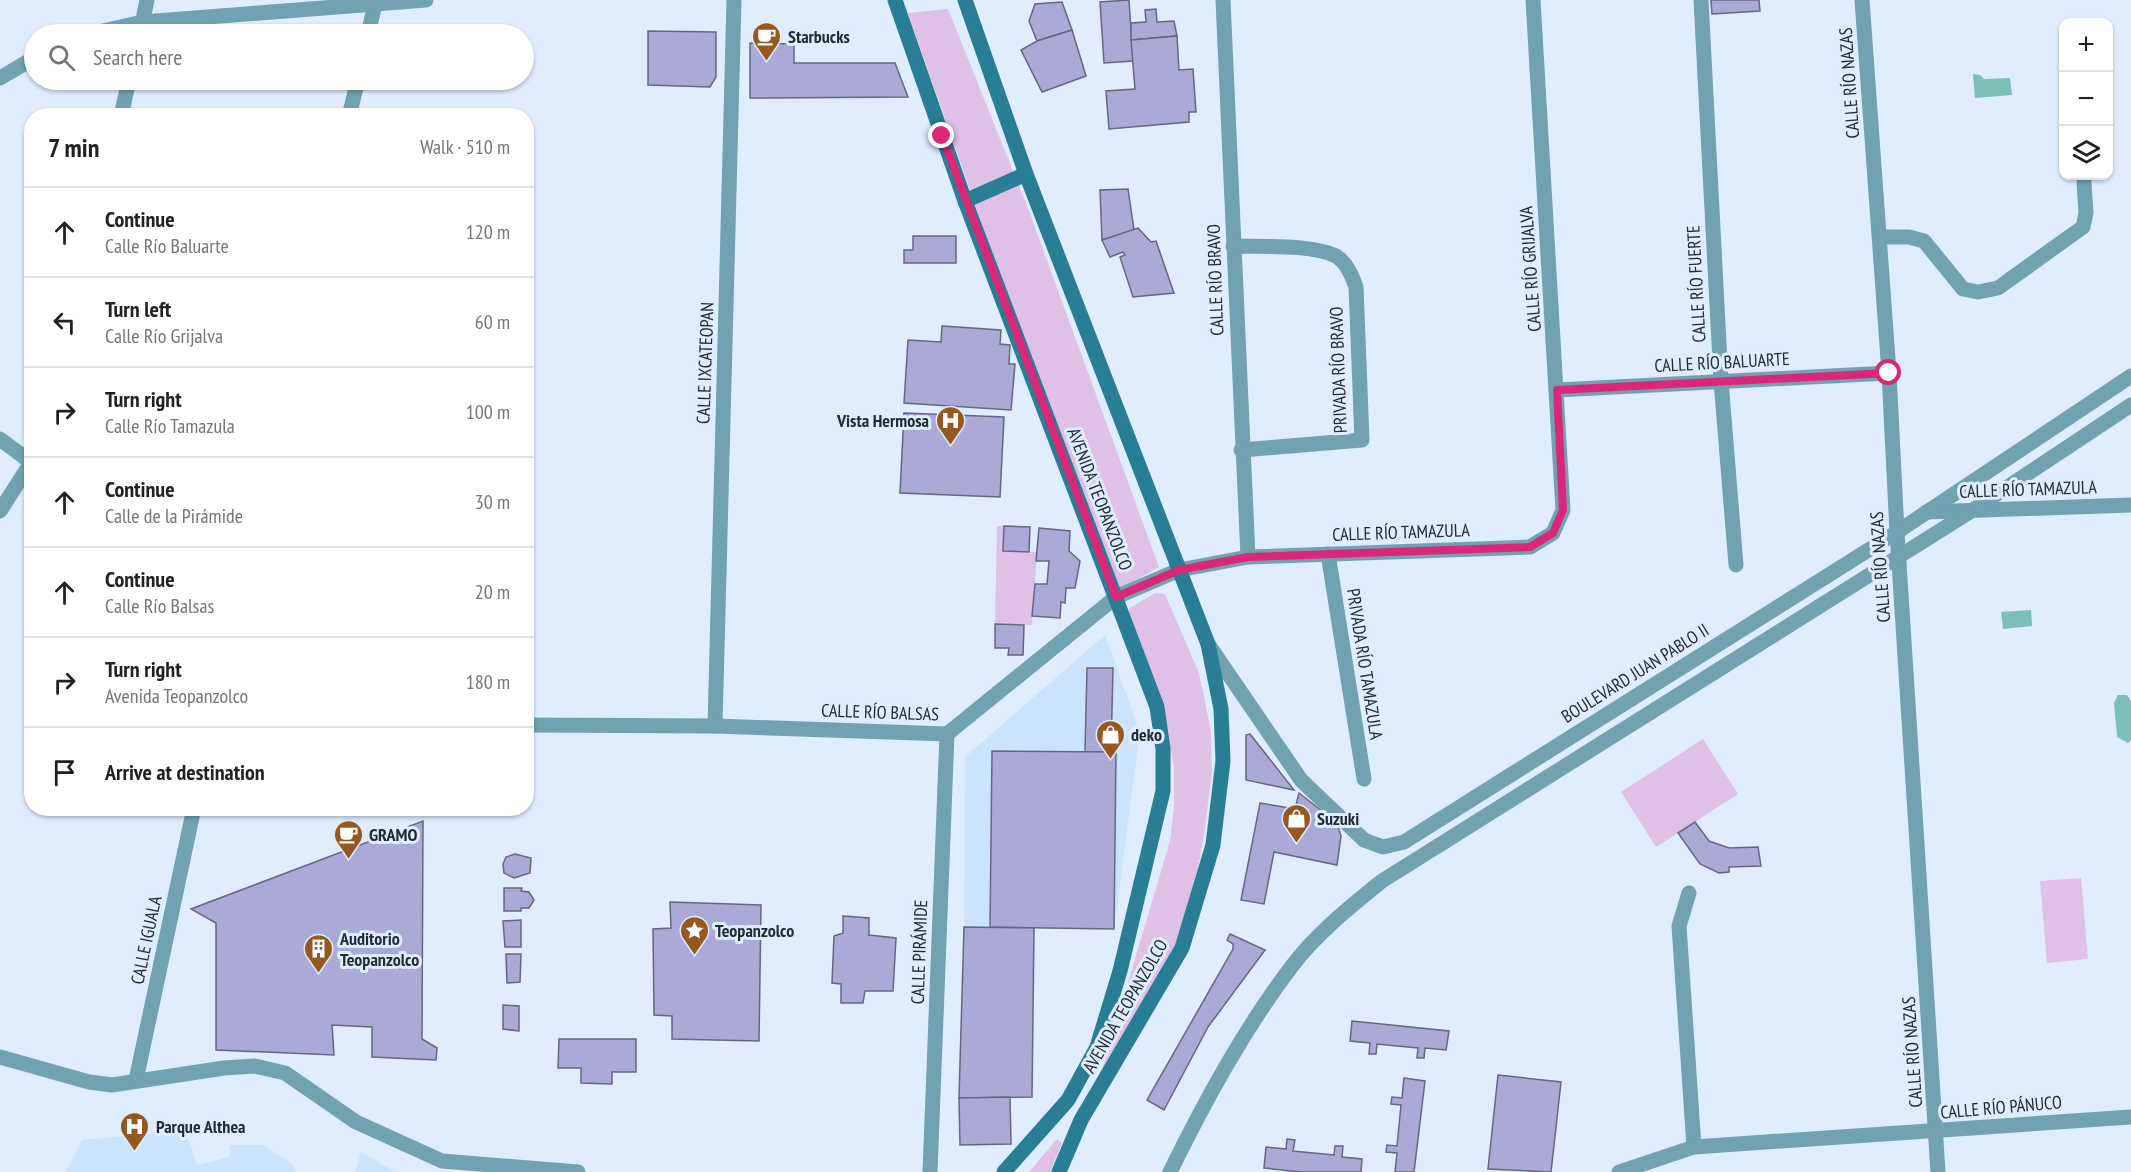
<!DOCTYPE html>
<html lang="en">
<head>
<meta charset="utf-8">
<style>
  :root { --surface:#fff; --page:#f6f6f6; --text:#202124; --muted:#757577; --line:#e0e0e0 }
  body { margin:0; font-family:"PT Sans Narrow",sans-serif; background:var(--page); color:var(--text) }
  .controls { position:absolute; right:18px; top:18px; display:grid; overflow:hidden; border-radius:12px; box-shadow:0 2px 4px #0004 }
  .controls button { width:54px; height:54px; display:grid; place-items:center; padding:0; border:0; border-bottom:2px solid var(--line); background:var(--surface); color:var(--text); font:30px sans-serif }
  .stop { position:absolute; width:18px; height:18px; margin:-14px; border:4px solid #db2777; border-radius:50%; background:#fff }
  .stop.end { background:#db2777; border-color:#fff; box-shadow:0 2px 6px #0008 }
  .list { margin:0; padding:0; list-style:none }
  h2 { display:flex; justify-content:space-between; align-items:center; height:78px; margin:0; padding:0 24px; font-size:26px }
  h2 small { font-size:20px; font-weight:400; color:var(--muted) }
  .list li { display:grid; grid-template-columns:39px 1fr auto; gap:18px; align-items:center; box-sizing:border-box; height:90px; padding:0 24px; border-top:2px solid var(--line) }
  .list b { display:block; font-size:22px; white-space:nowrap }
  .list p { margin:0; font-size:20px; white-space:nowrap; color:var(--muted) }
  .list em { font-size:20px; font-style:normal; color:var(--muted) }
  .icon { flex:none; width:33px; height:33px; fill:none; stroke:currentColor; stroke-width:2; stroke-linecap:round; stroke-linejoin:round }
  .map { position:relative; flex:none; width:2131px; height:1172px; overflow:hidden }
  .search { position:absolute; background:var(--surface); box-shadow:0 2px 4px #0004; left:24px; top:24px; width:510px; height:66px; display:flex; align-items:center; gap:15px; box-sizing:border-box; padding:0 21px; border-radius:33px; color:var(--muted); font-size:22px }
  .panel { position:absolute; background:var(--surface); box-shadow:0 2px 4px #0004; left:24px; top:108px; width:510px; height:708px; border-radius:24px }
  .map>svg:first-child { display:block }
  .built { fill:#cce3fe }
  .green { fill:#dfc0e7 }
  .water { fill:#7dbeb7 }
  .building { fill:#aba9d8; stroke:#666582; stroke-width:1.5 }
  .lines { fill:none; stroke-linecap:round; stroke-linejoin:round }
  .minor { stroke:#71a2b2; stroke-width:15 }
  .tertiary { stroke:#71a2b2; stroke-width:15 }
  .secondary { stroke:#297d95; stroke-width:15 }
  .route { stroke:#db2777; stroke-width:8 }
  .labels { text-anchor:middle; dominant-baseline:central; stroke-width:6; stroke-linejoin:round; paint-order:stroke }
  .poi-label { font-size:18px; font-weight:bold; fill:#222b36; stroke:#dfedfe; text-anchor:start }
  .street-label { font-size:18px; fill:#222b36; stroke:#dfedfe }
</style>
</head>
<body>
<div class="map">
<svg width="2131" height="1172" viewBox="0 0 2131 1172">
  <rect width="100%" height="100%" fill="#dfedfe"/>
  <g class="built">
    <path d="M1105,635L1140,733L1114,929L964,927L965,757Z"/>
    <path d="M185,1131L197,1165L230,1157L229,1145H263L291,1163L296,1172H66L82,1140Z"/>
    <path d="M361,1152L395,1172H355Z"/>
  </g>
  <g class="green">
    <path d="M948,9L1029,211L1159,567L1118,590L1010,304L908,13Z"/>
    <path d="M997,526H1004L1003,551L1037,552L1032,625L995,624Z"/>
    <path d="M1155,593L1165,594L1199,673L1211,731L1212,771L1205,828L1198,869L1175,949L1101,1074L1170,841L1174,807V767L1166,725L1128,616L1130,608Z"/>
    <path d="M1703,739L1738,794L1656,847L1621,792Z"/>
    <path d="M2081,878L2088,959L2047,963L2040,881Z"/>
    <path d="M1057,1139L1062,1143L1050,1172H1029Z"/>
  </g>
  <g class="water">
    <path d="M1973,74L1980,75L1984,79L2010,78L2012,95L1975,98Z"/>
    <path d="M2031,610L2032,626L2003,629L2001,612Z"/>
    <path d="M2118,695H2127L2131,701V740L2128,743L2117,737L2114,703Z"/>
  </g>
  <g class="building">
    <path d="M1129,0L1133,61L1104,63L1100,2Z"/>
    <path d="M1711,0H1759L1760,11L1712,14Z"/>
    <path d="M1062,2L1072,30L1037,41L1029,21L1035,4Z"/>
    <path d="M1156,9L1157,22L1174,21L1177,36L1131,40V23L1146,22L1145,10Z"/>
    <path d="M1072,30L1086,76L1042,92L1021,50L1037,41Z"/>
    <path d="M648,31L716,32V77L710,87L648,85Z"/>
    <path d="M1177,36L1179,70L1193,69L1196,112H1189V122L1109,129L1106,91L1135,89L1131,40Z"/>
    <path d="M750,43L794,44V63H895L908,97L750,98Z"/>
    <path d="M1128,189L1134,230L1102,240L1100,190Z"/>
    <path d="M1138,228L1151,242L1156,241L1174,293L1133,297L1120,257L1125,255L1123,252L1110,257L1102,240Z"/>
    <path d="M913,236H956V263H904V250H913Z"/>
    <path d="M942,326L1001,330L1000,344L1010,345L1009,364H1015L1011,410L904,403L908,340L941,342Z"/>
    <path d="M904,413L1004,417L1000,497L900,493Z"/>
    <path d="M1004,526L1030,527L1029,552L1003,551Z"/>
    <path d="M1039,528L1070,531L1069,551L1080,561L1075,588H1066L1065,603L1061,602L1060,618L1032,616L1035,584H1047L1049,561H1036Z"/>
    <path d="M995,624L1024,625L1023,655H1008L1009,648H995Z"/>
    <path d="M1087,668H1113L1111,752H1085Z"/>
    <path d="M1250,734L1294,790L1246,780V735Z"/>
    <path d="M992,751L1116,752L1114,929L990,927Z"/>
    <path d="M1299,793L1337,823L1341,836L1337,865L1274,852L1264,904L1241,900L1260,803L1295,809Z"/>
    <path d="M423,821L422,1039L437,1048L436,1060L372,1057V1027L332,1025L334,1055L216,1050V923L191,909Z"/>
    <path d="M1695,822L1709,841L1729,848L1758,847L1761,866L1729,867V872L1719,873L1700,864L1678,833Z"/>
    <path d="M515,854L531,858L530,873L514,878L504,873L503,864L506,857Z"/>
    <path d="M504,888H522L521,891L529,892L534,900L529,908H521V911H504Z"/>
    <path d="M670,902L761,905L759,1041L672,1039V1016L654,1015L653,929L671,928Z"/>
    <path d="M843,916L869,918V935L896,938L893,991H865L863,1003H841V984L832,983L834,936L843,933Z"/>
    <path d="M521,920V947H505L503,921Z"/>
    <path d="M964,927L1034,928L1032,1097L959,1098Z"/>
    <path d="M1230,934L1265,950L1208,1027L1164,1110L1147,1100L1233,949V944L1227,940Z"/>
    <path d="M506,954H521L520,982L507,983Z"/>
    <path d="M503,1005L519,1006V1031L503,1029Z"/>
    <path d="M1352,1021L1449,1031L1446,1050L1425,1048L1424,1058H1417L1418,1048L1377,1044L1376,1054H1369L1370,1043L1350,1041Z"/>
    <path d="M559,1039H636V1072H612V1084L581,1083V1068H558Z"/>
    <path d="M1498,1075L1561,1082L1551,1172L1488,1169Z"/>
    <path d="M1404,1078L1425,1081L1414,1172H1395L1397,1153L1386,1152L1387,1145L1397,1146L1401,1105L1391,1104L1392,1097L1402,1098Z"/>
    <path d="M1010,1097L1011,1144L960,1145L959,1098Z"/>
    <path d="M1287,1139L1295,1140L1293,1151L1334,1155L1335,1146H1343L1342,1157L1362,1159L1361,1172H1301L1264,1168L1266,1147L1286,1149Z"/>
  </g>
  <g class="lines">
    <g class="minor">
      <path d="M1223,0L1248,557"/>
      <path d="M1701,0L1721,381L1736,565"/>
      <path d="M1862,0L1889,373L1897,532L1938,1172"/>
      <path d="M140,34L147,0"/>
      <path d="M368,34L376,0"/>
      <path d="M121,116L129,80"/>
      <path d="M349,116L358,80"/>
      <path d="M1880,237H1909L1924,241L1963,289L1978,292L1998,288L2083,227L2086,213L2084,183"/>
      <path d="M1233,246C1261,247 1312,244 1336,256C1347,263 1352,276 1356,287L1362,440L1241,450"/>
      <path d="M1557,390L1889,373"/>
      <path d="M0,511L32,461"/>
      <path d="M1926,512L2131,505"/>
      <path d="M1328,554L1364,779"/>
      <path d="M1179,570L1248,557L1530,547L1553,533L1563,510L1533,0"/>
      <path d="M715,726L734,0"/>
      <path d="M1689,893L1679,926L1694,1147"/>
      <path d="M0,1057L89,1082L112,1085L224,1068L255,1066L285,1073L356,1122L442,1161L578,1172"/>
      <path d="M136,1080L194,808"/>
      <path d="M930,1172L947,734"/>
      <path d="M1619,1172L1694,1147L2131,1117"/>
    </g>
    <g class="tertiary">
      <path d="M89,34L143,22L426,0"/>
      <path d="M0,78L34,58"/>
      <path d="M0,439L32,463"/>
      <path d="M1208,644L1301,780L1364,840L1383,847L1404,842L1897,532L2131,376"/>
      <path d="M526,725L715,726L947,734L1116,597L1179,570"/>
      <path d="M1170,1172C1205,1101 1244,1029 1292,966C1317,933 1350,907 1382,881L1973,510L2131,405"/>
    </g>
    <g class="secondary">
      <path d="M895,0L965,201L1157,707L1163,749V791L1120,971L1097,1047L1068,1100L1004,1172"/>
      <path d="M965,0L1026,174L1208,644L1221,709L1223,761L1213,845L1182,948L1081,1120L1059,1172"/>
      <path d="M965,201L1026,174"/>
    </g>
  </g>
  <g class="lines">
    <path class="route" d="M942,136L1116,597L1179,570L1248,557L1530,547L1553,533L1563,510L1557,390L1889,373"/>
  </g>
  <defs>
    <symbol id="cafe-pin" viewBox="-11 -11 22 30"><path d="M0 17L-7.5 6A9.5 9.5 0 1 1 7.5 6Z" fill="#96581e" stroke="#dfedfe"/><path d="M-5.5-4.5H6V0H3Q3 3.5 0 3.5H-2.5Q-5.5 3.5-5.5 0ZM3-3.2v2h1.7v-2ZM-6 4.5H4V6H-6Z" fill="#fff"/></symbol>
    <symbol id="hospital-pin" viewBox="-11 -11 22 30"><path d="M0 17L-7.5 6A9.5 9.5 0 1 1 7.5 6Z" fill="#96581e" stroke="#dfedfe"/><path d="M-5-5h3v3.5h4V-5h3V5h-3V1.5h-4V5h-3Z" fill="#fff"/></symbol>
    <symbol id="shop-pin" viewBox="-11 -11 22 30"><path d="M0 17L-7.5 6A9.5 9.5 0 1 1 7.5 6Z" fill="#96581e" stroke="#dfedfe"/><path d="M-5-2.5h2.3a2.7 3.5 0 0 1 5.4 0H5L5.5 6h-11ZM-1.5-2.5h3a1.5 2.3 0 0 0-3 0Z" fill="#fff"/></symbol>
    <symbol id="sight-pin" viewBox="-11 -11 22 30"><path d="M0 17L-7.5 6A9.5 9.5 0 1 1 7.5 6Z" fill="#96581e" stroke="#dfedfe"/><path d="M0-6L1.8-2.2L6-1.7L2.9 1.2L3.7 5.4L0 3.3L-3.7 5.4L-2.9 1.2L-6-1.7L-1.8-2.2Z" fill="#fff"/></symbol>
    <symbol id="building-pin" viewBox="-11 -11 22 30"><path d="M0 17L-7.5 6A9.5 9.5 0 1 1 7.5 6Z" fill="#96581e" stroke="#dfedfe"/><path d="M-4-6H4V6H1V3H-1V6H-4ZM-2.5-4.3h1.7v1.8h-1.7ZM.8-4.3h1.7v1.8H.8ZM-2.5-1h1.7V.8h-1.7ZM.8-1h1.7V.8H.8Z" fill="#fff"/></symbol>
  </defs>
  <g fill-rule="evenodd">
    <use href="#cafe-pin" x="750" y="20" width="33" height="45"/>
    <use href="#hospital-pin" x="934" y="404" width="33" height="45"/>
    <use href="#shop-pin" x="1094" y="718" width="33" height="45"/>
    <use href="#shop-pin" x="1280" y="802" width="33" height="45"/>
    <use href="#cafe-pin" x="332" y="818" width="33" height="45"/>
    <use href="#sight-pin" x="678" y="914" width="33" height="45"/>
    <use href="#building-pin" x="302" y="932" width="33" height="45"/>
    <use href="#hospital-pin" x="118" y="1110" width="33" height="45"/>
  </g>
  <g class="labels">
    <g class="poi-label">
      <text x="788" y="36">Starbucks</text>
      <text x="929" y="420" text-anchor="end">Vista Hermosa</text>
      <text x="1131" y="734">deko</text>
      <text x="1317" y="818">Suzuki</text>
      <text x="369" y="834">GRAMO</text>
      <text x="715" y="930">Teopanzolco</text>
      <text x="340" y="938">Auditorio<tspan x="340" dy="21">Teopanzolco</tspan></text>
      <text x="156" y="1126">Parque Althea</text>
    </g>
    <g class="street-label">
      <text transform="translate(1849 83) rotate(-94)">CALLE RÍO NAZAS</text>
      <text transform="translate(1530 269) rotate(-94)">CALLE RÍO GRIJALVA</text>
      <text transform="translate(1215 280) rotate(-92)">CALLE RÍO BRAVO</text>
      <text transform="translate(1696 284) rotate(-93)">CALLE RÍO FUERTE</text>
      <text transform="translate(1722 362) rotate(-3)">CALLE RÍO BALUARTE</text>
      <text transform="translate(705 363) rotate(-88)">CALLE IXCATEOPAN</text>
      <text transform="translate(1338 370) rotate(-92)">PRIVADA RÍO BRAVO</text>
      <text transform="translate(2028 489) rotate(-2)">CALLE RÍO TAMAZULA</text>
      <text transform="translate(1100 499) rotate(69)">AVENIDA TEOPANZOLCO</text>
      <text transform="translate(1401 532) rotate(-2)">CALLE RÍO TAMAZULA</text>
      <text transform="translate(1880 567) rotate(-94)">CALLE RÍO NAZAS</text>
      <text transform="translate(1365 664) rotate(81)">PRIVADA RÍO TAMAZULA</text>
      <text transform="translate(1635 673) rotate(-32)">BOULEVARD JUAN PABLO II</text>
      <text transform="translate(880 712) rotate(2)">CALLE RÍO BALSAS</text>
      <text transform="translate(146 940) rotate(-78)">CALLE IGUALA</text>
      <text transform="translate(919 952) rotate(-88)">CALLE PIRÁMIDE</text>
      <text transform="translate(1125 1006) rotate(-60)">AVENIDA TEOPANZOLCO</text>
      <text transform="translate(1912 1052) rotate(-94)">CALLE RÍO NAZAS</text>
      <text transform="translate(2001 1107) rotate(-5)">CALLE RÍO PÁNUCO</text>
    </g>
  </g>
</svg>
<div class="controls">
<button>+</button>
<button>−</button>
<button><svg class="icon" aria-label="layers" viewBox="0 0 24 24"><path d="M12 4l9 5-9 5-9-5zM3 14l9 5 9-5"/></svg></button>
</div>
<div class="stop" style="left:1889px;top:373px"></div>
<div class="stop end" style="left:942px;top:136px"></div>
<div class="search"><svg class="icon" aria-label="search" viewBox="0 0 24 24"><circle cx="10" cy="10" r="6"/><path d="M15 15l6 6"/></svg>Search here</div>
<section class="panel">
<h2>7 min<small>Walk · 510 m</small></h2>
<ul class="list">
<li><svg class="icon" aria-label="ahead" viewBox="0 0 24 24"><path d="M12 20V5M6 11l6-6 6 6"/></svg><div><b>Continue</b><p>Calle Río Baluarte</p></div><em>120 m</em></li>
<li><svg class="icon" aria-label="left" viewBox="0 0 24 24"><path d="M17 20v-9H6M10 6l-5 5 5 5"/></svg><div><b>Turn left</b><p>Calle Río Grijalva</p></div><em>60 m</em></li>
<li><svg class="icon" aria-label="right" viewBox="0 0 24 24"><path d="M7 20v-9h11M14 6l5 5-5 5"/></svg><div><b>Turn right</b><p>Calle Río Tamazula</p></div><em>100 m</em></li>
<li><svg class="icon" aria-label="ahead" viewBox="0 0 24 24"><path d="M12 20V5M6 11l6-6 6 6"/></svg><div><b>Continue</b><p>Calle de la Pirámide</p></div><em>30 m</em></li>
<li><svg class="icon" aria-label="ahead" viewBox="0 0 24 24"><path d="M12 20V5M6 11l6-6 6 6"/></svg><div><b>Continue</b><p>Calle Río Balsas</p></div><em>20 m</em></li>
<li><svg class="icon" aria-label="right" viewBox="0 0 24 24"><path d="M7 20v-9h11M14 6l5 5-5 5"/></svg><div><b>Turn right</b><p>Avenida Teopanzolco</p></div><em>180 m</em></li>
<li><svg class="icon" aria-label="arrive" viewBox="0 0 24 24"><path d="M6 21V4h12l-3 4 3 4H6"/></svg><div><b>Arrive at destination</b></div></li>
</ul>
</section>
</div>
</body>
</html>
